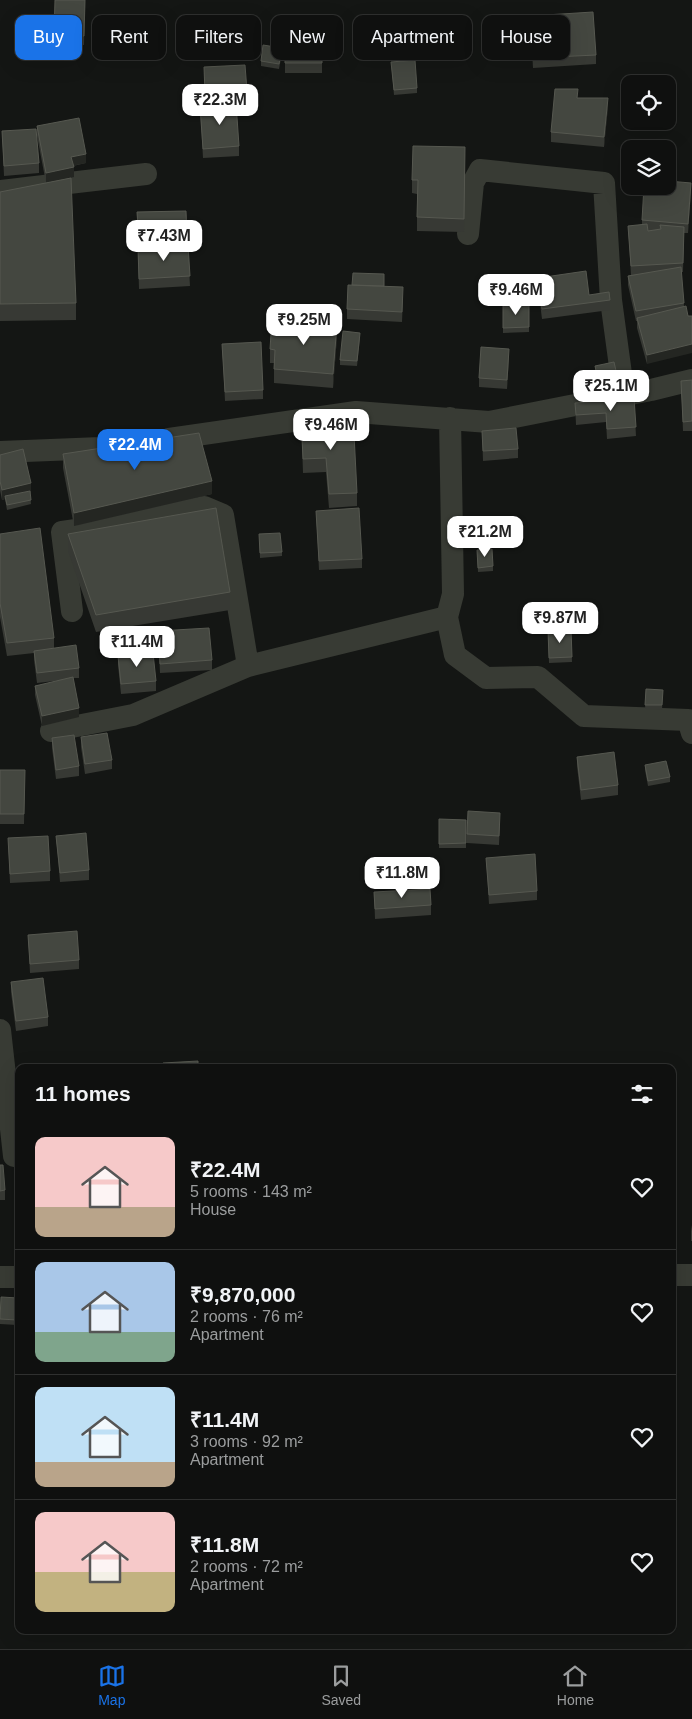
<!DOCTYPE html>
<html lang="en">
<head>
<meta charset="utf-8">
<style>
  body { margin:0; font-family:Helvetica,sans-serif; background:#181918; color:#f1f3f6; height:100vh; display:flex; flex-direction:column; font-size:19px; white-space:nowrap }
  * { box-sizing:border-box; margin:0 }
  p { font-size:16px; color:#9b9d9e }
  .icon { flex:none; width:28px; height:28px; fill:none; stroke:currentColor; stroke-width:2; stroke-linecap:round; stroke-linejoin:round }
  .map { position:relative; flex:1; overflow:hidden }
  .drawer { position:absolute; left:15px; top:1064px; width:661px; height:570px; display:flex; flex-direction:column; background:#0f100f; border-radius:10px; box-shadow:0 5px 20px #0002,0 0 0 1px #2f302f }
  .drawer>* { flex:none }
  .banner { position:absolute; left:15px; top:15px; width:662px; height:45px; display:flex; gap:10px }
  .buttons { position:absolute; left:621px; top:75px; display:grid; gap:10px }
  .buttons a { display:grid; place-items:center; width:55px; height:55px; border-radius:10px; background:#0f100f; box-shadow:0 5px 20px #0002,0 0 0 1px #2f302f; font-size:25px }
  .price { position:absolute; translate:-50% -42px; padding:0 11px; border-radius:10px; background:#fff; color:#222; font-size:16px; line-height:32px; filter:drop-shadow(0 1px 2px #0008) }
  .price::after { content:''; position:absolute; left:50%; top:30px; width:15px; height:11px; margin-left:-8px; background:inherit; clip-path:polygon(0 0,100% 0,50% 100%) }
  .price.on { background:#1a73e8; color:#fff }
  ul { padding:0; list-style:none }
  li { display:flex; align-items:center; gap:15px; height:125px; padding:0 20px }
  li+li { border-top:1px solid #2f302f }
  li span { display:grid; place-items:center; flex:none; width:140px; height:100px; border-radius:10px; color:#555 }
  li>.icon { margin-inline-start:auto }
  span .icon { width:60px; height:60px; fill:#fffc; stroke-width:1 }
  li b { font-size:21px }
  h2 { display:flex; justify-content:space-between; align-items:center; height:60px; padding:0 20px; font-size:21px }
  .chip { padding:0 18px; border-radius:10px; background:#0f100f; box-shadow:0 5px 20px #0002,0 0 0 1px #2f302f; font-size:18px; line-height:45px }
  .chip.on { background:#1a73e8; color:#fff }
  .tab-bar { display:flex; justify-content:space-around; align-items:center; height:70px; border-top:1px solid #2f302f; background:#0f100f; font-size:14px; color:#9b9d9e }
  .tab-bar a { display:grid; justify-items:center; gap:2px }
  .tab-bar .on { color:#1a73e8 }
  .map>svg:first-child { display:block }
</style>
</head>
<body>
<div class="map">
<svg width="692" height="1649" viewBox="0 0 692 1649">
  <rect width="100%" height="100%" fill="#141614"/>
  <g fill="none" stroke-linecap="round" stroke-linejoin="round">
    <path stroke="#383b34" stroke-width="22" d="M0,191L146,174
      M468,234L473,183L480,170L604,183L611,300L624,396
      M450,418L453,594L447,617L455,655L486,678L538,677L584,716L688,720L692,733
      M169,439L356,412L489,422L651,390L692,380
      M0,452L101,448L130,444
      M72,611L62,532L125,523L204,507L223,515L248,666
      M51,731L133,715L248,666L447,617
      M0,1030L14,1156
      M672,1275H692
      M0,1277H19"/>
  </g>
  <path fill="#373934" d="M85,0L84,45L54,44V34Z
    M530,16L596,55V64L533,68Z
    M285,33H322V73H285Z
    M282,53L279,69L261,66V61Z
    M391,62L417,88V93L394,95Z
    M204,67L247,91V100L205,103Z
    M200,106L239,146V156L203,158Z
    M608,107L604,147L551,142V132Z
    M37,126L86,163L73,166L74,177L46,183L37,136Z
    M2,131L39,163V173L4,176Z
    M465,147L464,232L417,231V194L412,193V180Z
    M0,192L76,303V320L0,321Z
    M691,192L688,233H684L683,272H681L684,306L647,364L637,328V321H636L628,285V276L631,275L628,226L642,225V220Z
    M186,211L190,286L139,289L138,257V248H139L137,212Z
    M538,278L589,295L610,300V310L542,319L538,287Z
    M384,286L403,297L402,322L347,319V309Z
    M529,304V332L503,333V305Z
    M337,337L333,388L274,383V363H270V349Z
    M360,338L357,366L340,365V360Z
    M222,344L263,390V399L225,401Z
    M509,358L507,389L479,387V378Z
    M595,366L619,389L600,393L595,371Z
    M692,380V431H683L681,381Z
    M634,398L636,436L607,439L606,422L576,425L575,403Z
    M301,416L340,435L357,493V506L329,508L326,472L303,473Z
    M482,431L518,449V458L483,461Z
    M63,454L212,494L74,526L63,468Z
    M0,455L31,492L30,493L31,504L7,510L5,499L2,500L0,490Z
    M316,511L362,559V568L319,570Z
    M0,534L54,638V648L79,668V678H73L79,717L42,726L35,695V686L63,680L37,683L34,660V653L7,656L0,617Z
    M68,534L230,592V610L96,632L68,551Z
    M259,534L282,552V556L260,558Z
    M477,550L493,566V571L478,572Z
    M571,629L572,662L549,663L548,630Z
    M158,631L212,660V670L160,673Z
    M118,656L156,681V691L121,694L118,665Z
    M646,689L663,690L662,710L645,709Z
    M81,737L112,760V769L85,774L81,747Z
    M52,738L79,766V776L56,779L52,748Z
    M577,757L618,785V795L581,800L577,766Z
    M645,765L670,777V782L648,786L645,770Z
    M0,770H25L24,824H0Z
    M439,819L466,820V848H439Z
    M500,822L499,845L467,843V834Z
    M56,836L89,870V880L60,882Z
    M8,838L50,871V881L10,883Z
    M486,858L537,891V900L489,904Z
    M374,892L431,905V915L375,919Z
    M28,935L79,960V969L30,973Z
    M11,982L48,1017V1026L16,1031L11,992Z
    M0,1165L5,1190V1200H0Z
    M692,1225V1241H691V1231Z
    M18,1303L17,1325L0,1324V1319Z"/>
  <path fill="#242622" d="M608,98V107L604,147V137Z
    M86,154V163L71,166V157Z
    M74,167V177L46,183V173Z
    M691,183V192L688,233V224Z
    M337,324V337L333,388V374Z
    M692,344V353L647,364V355Z
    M509,349V358L507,389V380Z
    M619,384V389L600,393V388Z
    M212,481V494L74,526V513Z
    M31,483V492L6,499L5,496V499L2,500V490Z
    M79,708V717L42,726V716Z"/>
  <path fill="#444740" stroke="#565850" d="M55,0H85L84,36L54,34Z
    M593,12L596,55L533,58L530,16Z
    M285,33H322V63H285Z
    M263,45L282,48L279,64L261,61Z
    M415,60L417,88L394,90L391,62Z
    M245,65L247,91L205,93L204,67Z
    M555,89H578L577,98H608L604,137L551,132Z
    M236,103L239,146L203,149L200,106Z
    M79,118L86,154L71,157L74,167L46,173L37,126Z
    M36,129L39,163L4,166L2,131Z
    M413,146L465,147L464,219L417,217L418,180H412Z
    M71,178L76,303L0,304V192Z
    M668,181L691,183L688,224L642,220L644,186H668Z
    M186,211L187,239L139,241L137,212Z
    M647,224L648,231L661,229L660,225L684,227L683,263L631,266L628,226Z
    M188,245L190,276L139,279L138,248Z
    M681,267L684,303L636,311L628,276Z
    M586,271L589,295L609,292L610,300L542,309L538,278Z
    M353,273L384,274V286L352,285Z
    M348,285L403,287L402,312L347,309Z
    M529,304V327L503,328V305Z
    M686,306L688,316H692V344L647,355L637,318Z
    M272,319L337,324L333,374L274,369L275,350L270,349Z
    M343,331L360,333L357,361L340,360Z
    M261,342L263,390L225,392L222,344Z
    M481,347L509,349L507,380L479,378Z
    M614,362L619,384L600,388L595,366Z
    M692,380V421L683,422L681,381Z
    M634,398L636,427L607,429L606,413L576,415L575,403Z
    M339,413L340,435L354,434L357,493L329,494L326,458L303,459L301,416Z
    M516,428L518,449L483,451L482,431Z
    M199,433L212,481L74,513L63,454Z
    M23,449L31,483L2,490L0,481V455Z
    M30,491L31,500L7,505L5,496Z
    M216,508L230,592L96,615L68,534Z
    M359,508L362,559L319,561L316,511Z
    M40,528L54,638L7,643L0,603V534Z
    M280,533L282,552L260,553L259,534Z
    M492,549L493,566L478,568L477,550Z
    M209,628L212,660L160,664L158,631Z
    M571,629L572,657L549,658L548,630Z
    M76,645L79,668L37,673L34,651Z
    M153,653L156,681L121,684L118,656Z
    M73,677L79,708L42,716L35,686Z
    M646,689L663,690L662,705H645Z
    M107,733L112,760L85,764L81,737Z
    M74,735L79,766L56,770L52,738Z
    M614,752L618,785L581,790L577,757Z
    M666,761L670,777L648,781L645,765Z
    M0,770H25L24,814H0Z
    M468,811L500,813L499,836L467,834Z
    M439,819L466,820V843L439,844Z
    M86,833L89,870L60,873L56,836Z
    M48,836L50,871L10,874L8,838Z
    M535,854L537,891L489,895L486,858Z
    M430,889L431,905L375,909L374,892Z
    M77,931L79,960L30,964L28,935Z
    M43,978L48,1017L16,1021L11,982Z
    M198,1061V1068H163V1063Z
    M0,1165H3L5,1190L0,1191Z
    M1,1297L18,1298L17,1320L0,1319Z"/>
</svg>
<div class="buttons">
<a><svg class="icon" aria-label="locate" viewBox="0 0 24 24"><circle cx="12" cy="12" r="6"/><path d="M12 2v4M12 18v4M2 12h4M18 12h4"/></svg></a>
<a><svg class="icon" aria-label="layers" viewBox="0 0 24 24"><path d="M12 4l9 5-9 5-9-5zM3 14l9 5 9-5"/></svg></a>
</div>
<b class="price" style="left:220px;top:126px">₹22.3M</b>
<b class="price" style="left:164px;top:262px">₹7.43M</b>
<b class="price" style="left:516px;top:316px">₹9.46M</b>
<b class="price" style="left:304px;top:346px">₹9.25M</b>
<b class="price" style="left:611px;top:412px">₹25.1M</b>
<b class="price" style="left:331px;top:451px">₹9.46M</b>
<b class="price on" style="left:135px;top:471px">₹22.4M</b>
<b class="price" style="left:485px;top:558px">₹21.2M</b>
<b class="price" style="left:560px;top:644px">₹9.87M</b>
<b class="price" style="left:137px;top:668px">₹11.4M</b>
<b class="price" style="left:402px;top:899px">₹11.8M</b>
<div class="banner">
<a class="chip on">Buy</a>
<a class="chip">Rent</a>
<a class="chip">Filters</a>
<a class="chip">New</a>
<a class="chip">Apartment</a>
<a class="chip">House</a>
</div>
<section class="drawer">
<h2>11 homes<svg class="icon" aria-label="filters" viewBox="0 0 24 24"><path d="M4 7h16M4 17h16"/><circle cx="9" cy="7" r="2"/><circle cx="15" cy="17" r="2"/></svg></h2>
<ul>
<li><span style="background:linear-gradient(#f6c9c9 70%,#b9a48a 0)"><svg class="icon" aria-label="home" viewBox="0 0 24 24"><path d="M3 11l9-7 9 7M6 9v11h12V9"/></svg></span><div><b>₹22.4M</b><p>5 rooms · 143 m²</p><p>House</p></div><svg class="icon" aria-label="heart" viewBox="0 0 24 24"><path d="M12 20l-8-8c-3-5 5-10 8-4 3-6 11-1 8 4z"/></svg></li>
<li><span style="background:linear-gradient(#a9c7e8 70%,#7fa58c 0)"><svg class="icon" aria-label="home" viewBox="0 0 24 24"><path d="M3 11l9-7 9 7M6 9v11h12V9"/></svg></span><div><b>₹9,870,000</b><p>2 rooms · 76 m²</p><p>Apartment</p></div><svg class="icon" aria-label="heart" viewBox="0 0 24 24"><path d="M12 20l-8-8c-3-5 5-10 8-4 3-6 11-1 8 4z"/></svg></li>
<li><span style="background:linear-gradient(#bfe0f5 75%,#b9a48a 0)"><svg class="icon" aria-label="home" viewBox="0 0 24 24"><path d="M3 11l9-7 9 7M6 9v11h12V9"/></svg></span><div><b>₹11.4M</b><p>3 rooms · 92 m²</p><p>Apartment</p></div><svg class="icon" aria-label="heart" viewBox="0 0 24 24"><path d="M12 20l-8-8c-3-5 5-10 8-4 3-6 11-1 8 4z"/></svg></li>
<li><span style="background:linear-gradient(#f6c9c9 60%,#c2b280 0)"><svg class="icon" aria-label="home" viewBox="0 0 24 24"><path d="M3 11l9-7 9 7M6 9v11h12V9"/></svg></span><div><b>₹11.8M</b><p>2 rooms · 72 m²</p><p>Apartment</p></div><svg class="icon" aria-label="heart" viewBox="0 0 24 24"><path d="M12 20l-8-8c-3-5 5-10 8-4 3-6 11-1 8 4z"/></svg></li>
</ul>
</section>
</div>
<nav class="tab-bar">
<a class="on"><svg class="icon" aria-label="map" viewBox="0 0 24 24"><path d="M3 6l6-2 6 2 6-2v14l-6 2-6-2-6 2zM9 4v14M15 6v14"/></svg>Map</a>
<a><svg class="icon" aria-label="saved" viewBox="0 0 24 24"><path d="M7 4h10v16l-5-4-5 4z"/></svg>Saved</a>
<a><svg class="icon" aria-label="home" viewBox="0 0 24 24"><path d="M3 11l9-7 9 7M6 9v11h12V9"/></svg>Home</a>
</nav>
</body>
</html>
